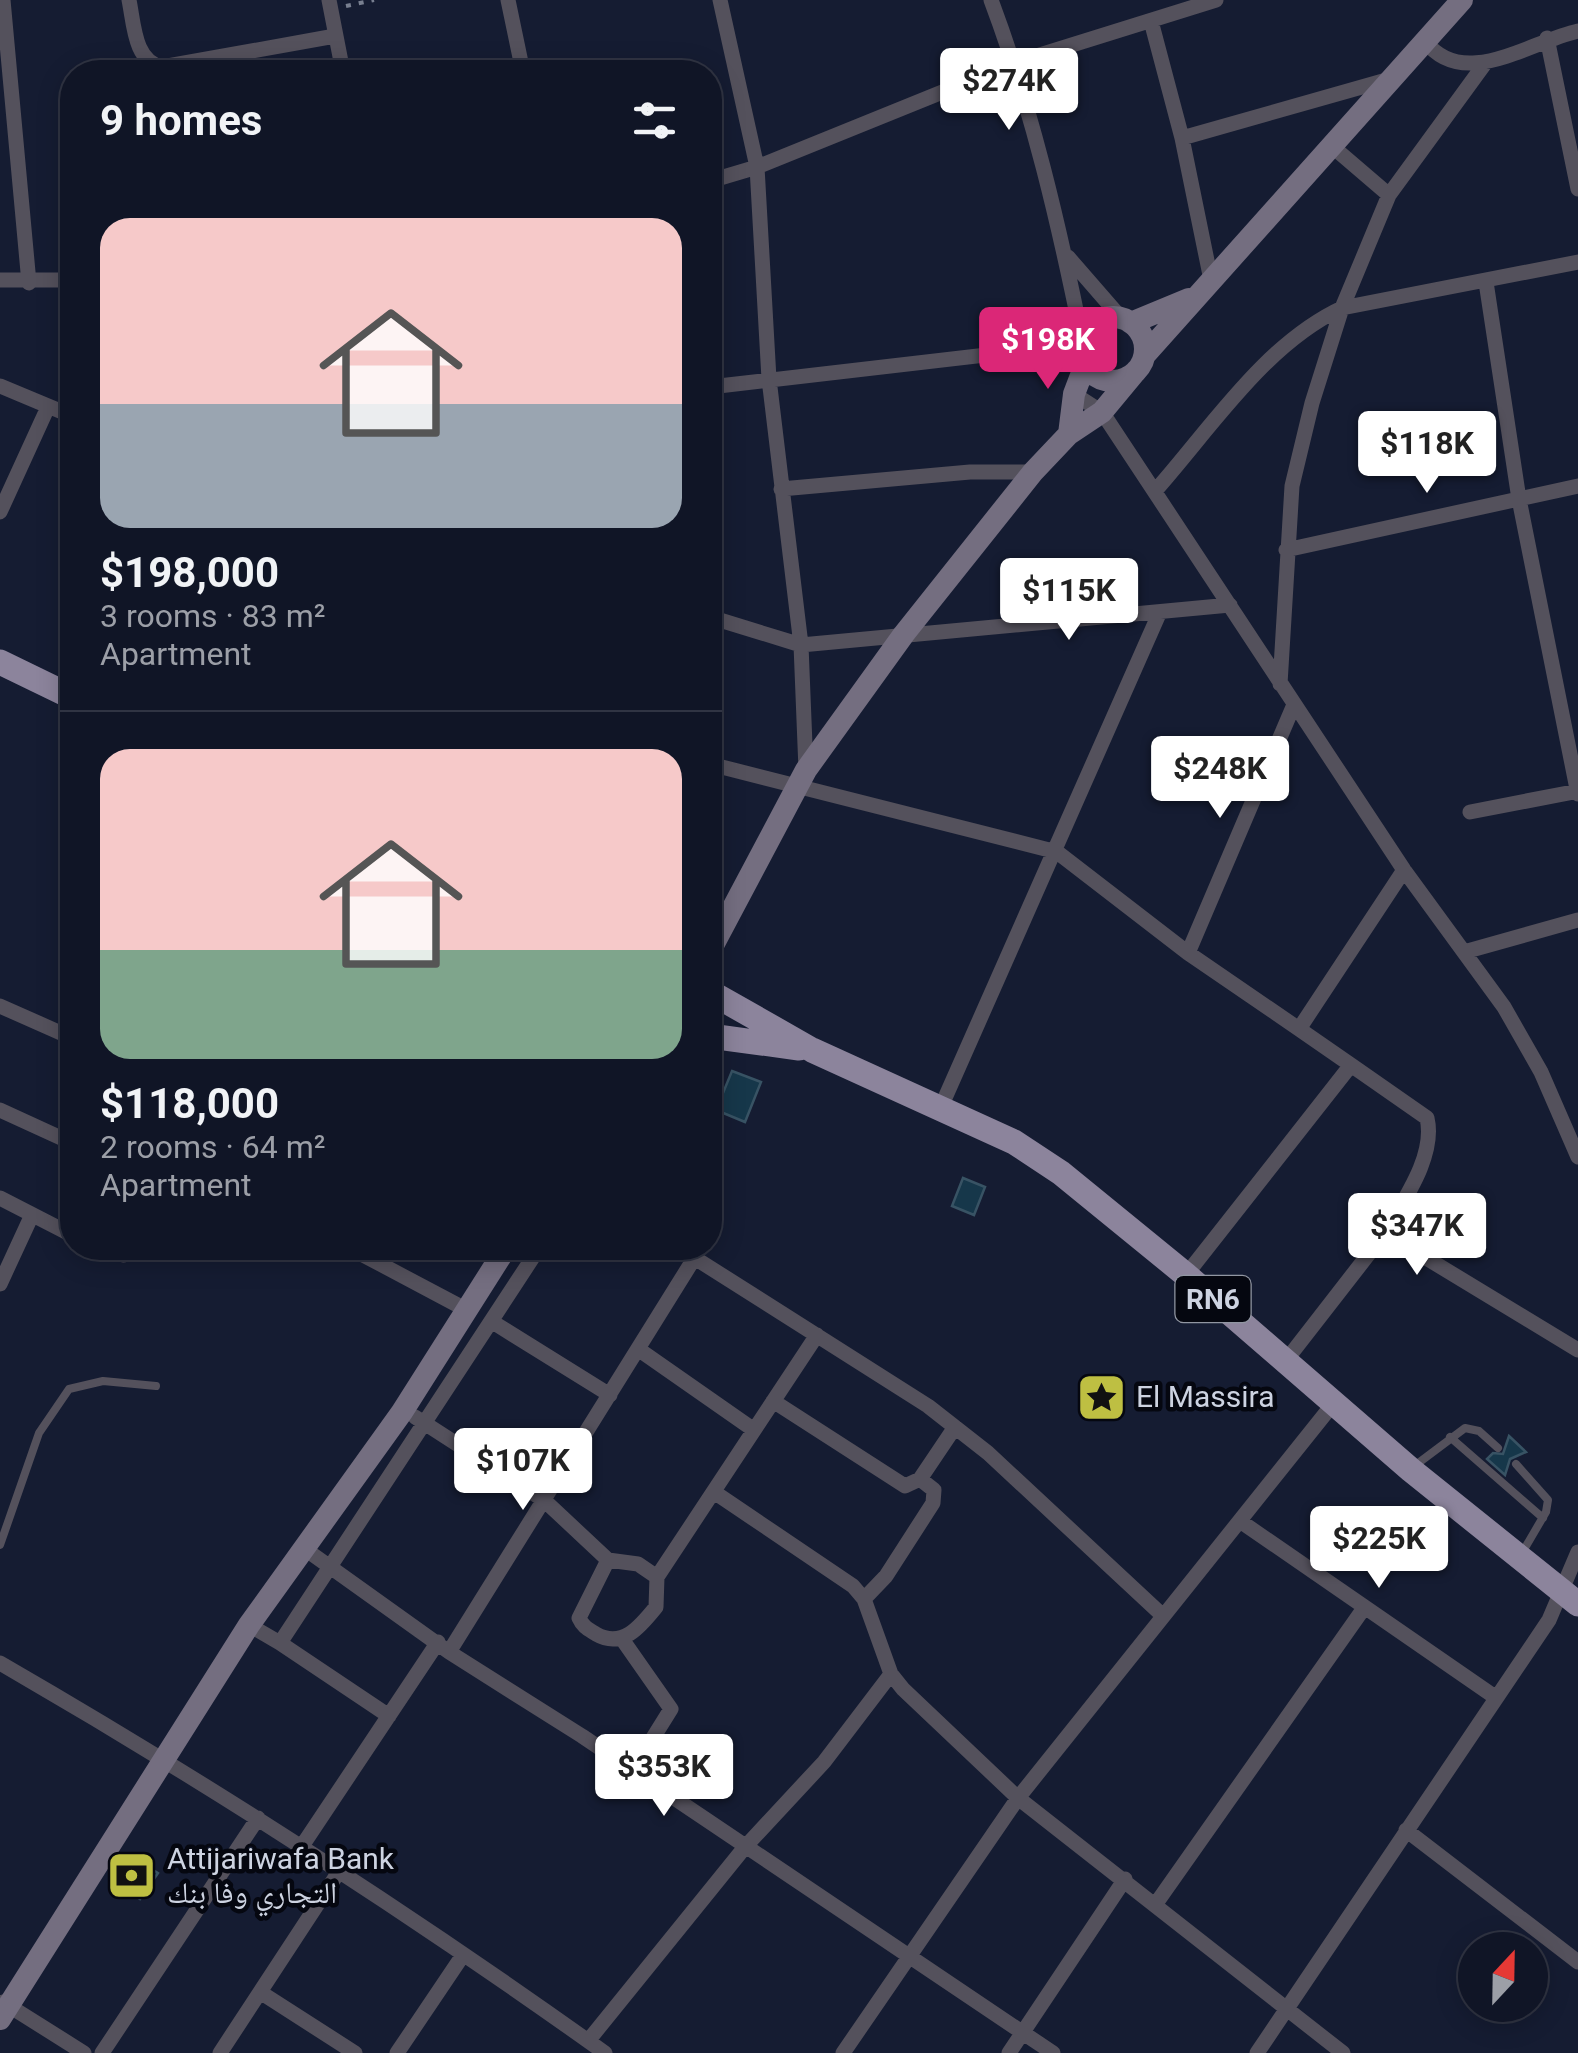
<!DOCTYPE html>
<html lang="en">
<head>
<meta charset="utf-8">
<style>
  body { margin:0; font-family:Roboto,"Noto Naskh Arabic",sans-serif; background:#191e2e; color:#f1f3f6; height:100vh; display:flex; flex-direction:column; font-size:38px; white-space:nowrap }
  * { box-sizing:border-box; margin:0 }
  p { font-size:32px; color:#9c9fa7 }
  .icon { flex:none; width:55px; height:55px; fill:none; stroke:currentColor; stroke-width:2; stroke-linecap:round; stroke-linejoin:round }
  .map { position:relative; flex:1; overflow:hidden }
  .details { position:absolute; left:60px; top:60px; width:662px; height:1200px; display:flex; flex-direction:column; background:#101526; border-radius:40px; box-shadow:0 5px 25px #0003,0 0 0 2px #303443 }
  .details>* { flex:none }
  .needle { width:65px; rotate:22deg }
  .tools { position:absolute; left:1458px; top:1932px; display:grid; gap:20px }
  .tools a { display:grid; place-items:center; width:90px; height:90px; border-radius:50%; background:#101526; box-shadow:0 5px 25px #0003,0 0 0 2px #303443; font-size:50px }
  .price { position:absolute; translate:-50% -85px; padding:0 22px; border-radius:10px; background:#fff; color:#222; font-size:32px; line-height:65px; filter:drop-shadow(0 2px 5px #0008) }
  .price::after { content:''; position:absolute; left:50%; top:60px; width:30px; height:22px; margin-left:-15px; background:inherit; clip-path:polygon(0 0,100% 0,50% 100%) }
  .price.active { background:#db2777; color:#fff }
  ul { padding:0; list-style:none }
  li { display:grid; align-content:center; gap:20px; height:530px; padding:0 40px }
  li+li { border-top:2px solid #303443 }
  li span { display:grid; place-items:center; height:310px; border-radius:30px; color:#555 }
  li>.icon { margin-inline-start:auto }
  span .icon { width:180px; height:180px; fill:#fffc; stroke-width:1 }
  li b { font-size:42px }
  h2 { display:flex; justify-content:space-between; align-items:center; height:120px; padding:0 40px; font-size:42px }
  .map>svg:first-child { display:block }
</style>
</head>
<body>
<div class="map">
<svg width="1578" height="2053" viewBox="0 0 1578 2053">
  <rect width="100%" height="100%" fill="#151c32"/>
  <path fill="#16374a" stroke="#385364" stroke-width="2.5" d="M732,1071L761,1082L745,1122L716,1110Z
    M963,1178L985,1187L974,1215L952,1206Z
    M1509,1436L1526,1452L1510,1459L1505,1475L1487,1459L1493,1453L1503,1454Z
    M128,1854L158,1873L140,1899L111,1880Z"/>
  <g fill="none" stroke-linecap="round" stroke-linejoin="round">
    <path stroke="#787f90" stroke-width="4" stroke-dasharray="5 8" stroke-linecap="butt" d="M346,6L374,0"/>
    <path stroke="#54515c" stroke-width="8" d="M710,1057L723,1042
      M1450,1437L1543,1518
      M1516,1464L1548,1500L1546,1512L1522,1553
      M1413,1467L1465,1428L1479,1431L1498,1448
      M0,1545L39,1433L69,1389L103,1381L156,1386"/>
    <path stroke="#54515c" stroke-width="15" d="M3,0L29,283
      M129,0C134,24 134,61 162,67L335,36
      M329,0L343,72
      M508,0L523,72
      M720,0L757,167L769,379L801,645L806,770
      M991,0C1032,109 1059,225 1082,339
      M1151,21L1182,138L1211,280
      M1547,38L1578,189
      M1425,41C1463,91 1529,42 1578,31
      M1182,138L1390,79
      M1333,147L1389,195
      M710,181L757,167L1014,63L1216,0
      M1068,257L1121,318
      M0,280H72
      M1486,282L1519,499L1578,794
      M0,386L72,416
      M710,387L1081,344
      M1074,394L1102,412L1404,870L1504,1007L1541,1072L1578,1157
      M781,489L970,472H1033
      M1155,491C1211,428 1265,344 1342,308L1578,262
      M0,512L48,407
      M1286,550L1578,486
      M67,604L72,593
      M710,617L801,645L1230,605
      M1280,684L1292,486L1312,403L1342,308L1389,195L1486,62
      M710,764L1057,852L1188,953L1299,1029
      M1470,812L1578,791
      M1464,952L1578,920
      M1188,953L1293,707
      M0,1006L72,1038
      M1351,1065L1299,1029L1404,870
      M941,1107L1159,614
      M0,1110L72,1143
      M0,1198L72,1235
      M102,1248L123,1255L131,1248
      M350,1248L465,1309
      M679,1248L928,1406L988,1453L1161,1614
      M1186,1275L1351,1065L1427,1118C1436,1156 1403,1201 1385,1233
      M0,1284L31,1217
      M491,1321L610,1395
      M638,1349L754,1430
      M1284,1363L1385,1233L1578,1350
      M773,1401L905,1486L920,1479L955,1427
      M415,1417L545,1501L608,1560L638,1564L657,1577
      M714,1492L853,1586L864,1599L891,1674L903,1689L1018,1798L1343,2053
      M1240,1521L1495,1697
      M305,1549L449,1652L582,1736L1053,2053
      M608,1560L579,1618C583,1627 588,1629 596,1634C622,1649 640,1627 656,1607L657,1577L817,1335
      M864,1599L886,1576L933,1503L934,1490L920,1479
      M249,1625L280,1643L539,1248
      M622,1639L671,1709L633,1770
      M280,1643L389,1716
      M449,1652L695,1257
      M0,1663C208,1783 409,1913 605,2053
      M1406,1830L1578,1962
      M302,1846L438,1642
      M1155,1905L1364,1608
      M260,1992L355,2053
      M3,2002L84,2053
      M588,2041L745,1847L824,1762L891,1674
      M102,2053L258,1818
      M220,2053L340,1870
      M397,2053L463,1955
      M843,2053L1018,1798L1333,1404
      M1009,2053L1125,1879
      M1257,2053L1549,1620L1578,1552"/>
    <path stroke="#746e80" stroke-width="22" d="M1081 349a32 32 0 1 1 64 0a32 32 0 1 1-64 0Z
      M1131,323L1189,299
      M1144,356L1462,0
      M1069,434L1074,394L1085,365
      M710,951L806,770L904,634L1033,472L1069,434L1102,412L1136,371
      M0,2019L249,1625L402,1412L506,1248"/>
    <path stroke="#8c849c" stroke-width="25" d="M0,662L72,697
      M710,992L812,1050L1014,1142L1061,1173L1186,1275L1411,1470L1578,1604
      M710,1036L799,1048"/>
  </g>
  <defs>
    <symbol id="sight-square" viewBox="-11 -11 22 22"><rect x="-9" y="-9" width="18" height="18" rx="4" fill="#bebf42" stroke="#050710"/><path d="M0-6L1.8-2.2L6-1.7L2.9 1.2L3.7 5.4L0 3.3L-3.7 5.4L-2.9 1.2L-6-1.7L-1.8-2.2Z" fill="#111"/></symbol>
    <symbol id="bank-square" viewBox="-11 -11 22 22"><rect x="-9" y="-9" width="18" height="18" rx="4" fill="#bebf42" stroke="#050710"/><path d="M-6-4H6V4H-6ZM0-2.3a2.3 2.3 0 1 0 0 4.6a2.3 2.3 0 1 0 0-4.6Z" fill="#111"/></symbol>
  </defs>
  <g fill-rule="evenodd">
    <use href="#sight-square" x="1074" y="1370" width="55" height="55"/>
    <use href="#bank-square" x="104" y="1848" width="55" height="55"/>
  </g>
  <g text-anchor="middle" stroke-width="9" stroke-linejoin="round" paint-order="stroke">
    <rect fill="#050710" stroke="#9196a2" stroke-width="2.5" x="1175.5" y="1276" width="75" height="46" rx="8"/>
    <g font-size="28" font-weight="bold" fill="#cdd3e1">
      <text x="1213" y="1309">RN6</text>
    </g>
    <g font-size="30" fill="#cdd3e1" stroke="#050710" text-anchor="start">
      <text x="1136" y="1407">El Massira</text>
      <text x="167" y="1869">Attijariwafa Bank<tspan x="167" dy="34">التجاري وفا بنك</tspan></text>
    </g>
  </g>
</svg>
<div class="tools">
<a><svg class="needle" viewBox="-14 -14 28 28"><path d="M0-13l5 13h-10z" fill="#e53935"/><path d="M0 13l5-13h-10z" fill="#9c9fa7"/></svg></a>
</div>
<b class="price" style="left:1009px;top:133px">$274K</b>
<b class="price active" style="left:1048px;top:392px">$198K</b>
<b class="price" style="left:1427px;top:496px">$118K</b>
<b class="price" style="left:1069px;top:643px">$115K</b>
<b class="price" style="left:1220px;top:821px">$248K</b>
<b class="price" style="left:1417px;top:1278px">$347K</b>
<b class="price" style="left:523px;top:1513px">$107K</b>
<b class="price" style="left:1379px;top:1591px">$225K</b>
<b class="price" style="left:664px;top:1819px">$353K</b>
<section class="details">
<h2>9 homes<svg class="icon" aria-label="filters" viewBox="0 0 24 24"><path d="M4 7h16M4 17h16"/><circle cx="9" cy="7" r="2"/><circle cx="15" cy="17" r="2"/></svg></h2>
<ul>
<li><span style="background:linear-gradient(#f6c9c9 60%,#9aa5b1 0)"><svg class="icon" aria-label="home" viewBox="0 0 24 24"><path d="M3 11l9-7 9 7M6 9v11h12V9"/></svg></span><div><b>$198,000</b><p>3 rooms · 83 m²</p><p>Apartment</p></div></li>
<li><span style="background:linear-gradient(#f6c9c9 65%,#7fa58c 0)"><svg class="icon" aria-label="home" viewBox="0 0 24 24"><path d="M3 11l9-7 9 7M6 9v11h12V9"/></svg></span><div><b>$118,000</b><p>2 rooms · 64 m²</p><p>Apartment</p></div></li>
</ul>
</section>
</div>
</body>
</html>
